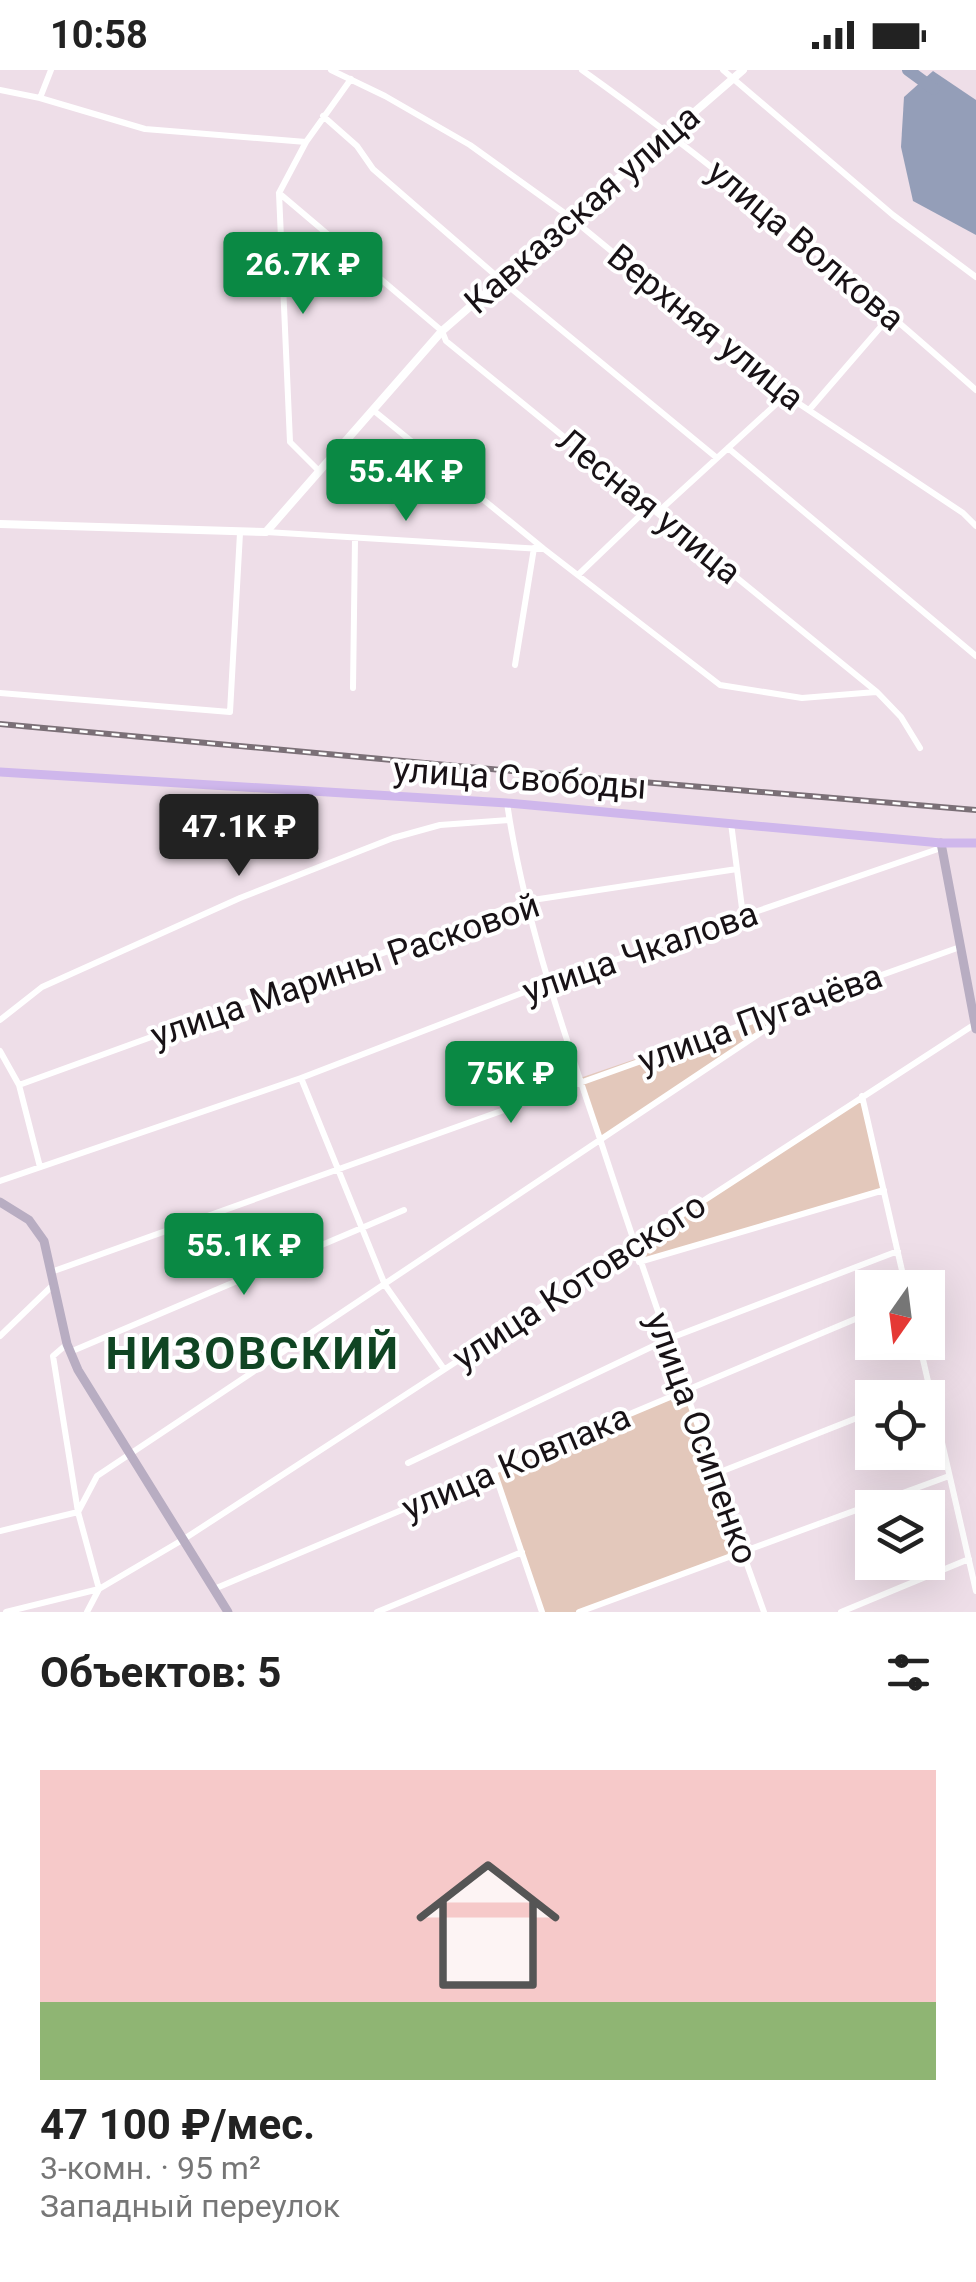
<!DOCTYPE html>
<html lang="ru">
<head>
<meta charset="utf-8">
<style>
  body { margin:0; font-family:Roboto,sans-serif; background:#f2f2f2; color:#222; height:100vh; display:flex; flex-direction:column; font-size:38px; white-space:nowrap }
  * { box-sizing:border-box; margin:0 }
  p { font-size:32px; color:#767676 }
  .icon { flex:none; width:55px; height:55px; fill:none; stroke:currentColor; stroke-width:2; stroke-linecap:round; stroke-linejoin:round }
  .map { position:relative; height:1542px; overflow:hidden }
  .panel { display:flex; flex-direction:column; background:#fff; flex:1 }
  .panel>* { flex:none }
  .needle { width:65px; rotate:194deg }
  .tools { position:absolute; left:855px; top:1200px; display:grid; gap:20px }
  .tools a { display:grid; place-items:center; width:90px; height:90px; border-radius:0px; background:#fff; box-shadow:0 10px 40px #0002; font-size:50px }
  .price { position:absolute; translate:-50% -85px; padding:0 22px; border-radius:10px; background:#0a8944; color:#fff; font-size:32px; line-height:65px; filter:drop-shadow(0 2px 5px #0008) }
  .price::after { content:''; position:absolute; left:50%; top:60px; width:30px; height:22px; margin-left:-15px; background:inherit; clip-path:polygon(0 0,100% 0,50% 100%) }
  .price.active { background:#222; color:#fff }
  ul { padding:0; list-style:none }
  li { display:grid; align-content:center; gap:20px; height:530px; padding:0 40px }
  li+li { border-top:2px solid #e0e0e0 }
  li span { display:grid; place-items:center; height:310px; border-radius:0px; color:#555 }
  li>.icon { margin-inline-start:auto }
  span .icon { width:180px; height:180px; fill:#fffc; stroke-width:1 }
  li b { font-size:42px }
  h2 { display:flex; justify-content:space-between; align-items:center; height:120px; padding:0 40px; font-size:42px }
  .status { display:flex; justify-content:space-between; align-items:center; height:70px; padding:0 50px; background:#fff; direction:ltr }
  .status svg { height:28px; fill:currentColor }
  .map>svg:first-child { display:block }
</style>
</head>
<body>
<div class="status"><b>10:58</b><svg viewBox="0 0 49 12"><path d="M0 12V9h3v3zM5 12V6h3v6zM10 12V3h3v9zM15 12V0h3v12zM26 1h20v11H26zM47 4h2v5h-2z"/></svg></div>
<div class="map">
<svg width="976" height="1542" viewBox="0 0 976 1542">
  <rect width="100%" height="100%" fill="#eedee8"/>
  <path fill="#e3c8bb" d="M811,929L601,1071L580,1008Z
    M862,1026L884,1120L639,1192L634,1175Z
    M686,1320L743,1482L579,1542H542L494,1401Z"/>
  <path fill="#949eb8" d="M933,1L976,30V165L913,131L901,77L904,27Z"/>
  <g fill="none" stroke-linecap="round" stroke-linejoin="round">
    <path stroke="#949eb8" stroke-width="12" d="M908,0L934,19"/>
    <path stroke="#fff" stroke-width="6" d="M331,0L385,26L470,75L570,147L786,325L963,443L976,456
      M582,0C720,98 849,208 976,320
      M723,0L893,145L976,207
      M0,20L40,28L145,59L306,72
      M40,28L51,0
      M323,46L357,76L373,99L501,210L717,388
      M279,123L442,261L446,271L877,622L901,647L920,678
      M373,340L544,479L720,615L802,628L876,622
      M809,340L891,245
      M728,378L976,586
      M319,401L290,372L279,123L306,72L351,9
      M657,443L786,325
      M266,462L542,479
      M578,505L649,437
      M515,595L534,478
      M353,618L355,469
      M0,623L230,642L240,463
      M507,733C524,849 563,959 600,1069C652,1228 708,1385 764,1542
      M731,753L743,846
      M0,950L42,917L240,828L393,768L440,755L509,750
      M0,981L19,1015L40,1097
      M301,1008L385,1215L444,1299
      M19,1015L526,831L737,799
      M862,1026L906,1218
      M0,1111L301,1008L548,913L941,778
      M639,1192L884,1120
      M51,1202L960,877
      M0,1266L53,1215
      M919,1272L976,1521
      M67,1274L53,1286L78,1442L99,1519L87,1542
      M70,1282L404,1140
      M909,1328L930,1319
      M408,1393L668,1269L898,1181
      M494,1401L542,1542
      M715,1404L872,1342
      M0,1461L78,1442L97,1406L811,929
      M214,1519L872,1242
      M6,1542L99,1519L184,1469L975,954
      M377,1542L522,1482
      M579,1542L949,1406
      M841,1542L969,1489"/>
    <path stroke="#fff" stroke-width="8" d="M0,454L266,462L442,261L743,0"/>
    <path stroke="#b8adc2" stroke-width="9" d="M941,773L976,959
      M0,1132L29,1150L44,1171L67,1274L78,1300L228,1542"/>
    <path stroke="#cfb7ec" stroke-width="9" d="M0,702L507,733L941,773H976"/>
    <defs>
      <path id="rail" d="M0,654L512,701L976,740"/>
    </defs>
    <use href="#rail" stroke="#7b7077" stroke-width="6"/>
    <use href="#rail" stroke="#fff" stroke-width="2.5" stroke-dasharray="8" stroke-linecap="butt"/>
  </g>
  <g text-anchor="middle" stroke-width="8" stroke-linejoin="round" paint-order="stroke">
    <g font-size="35" fill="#181216" stroke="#fff">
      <text transform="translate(582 139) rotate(-41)" y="12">Кавказская улица</text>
      <text transform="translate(806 175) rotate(40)" y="12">улица Волкова</text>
      <text transform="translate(706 257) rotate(39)" y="12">Верхняя улица</text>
      <text transform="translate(649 436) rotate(39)" y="12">Лесная улица</text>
      <text transform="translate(520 708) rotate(4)" y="12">улица Свободы</text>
      <text transform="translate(640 882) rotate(-19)" y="12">улица Чкалова</text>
      <text transform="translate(345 900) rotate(-19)" y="12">улица Марины Расковой</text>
      <text transform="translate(760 948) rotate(-20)" y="12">улица Пугачёва</text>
      <text transform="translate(579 1211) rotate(-33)" y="12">улица Котовского</text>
      <text transform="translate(702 1368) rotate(70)" y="12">улица Осипенко</text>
      <text transform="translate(516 1392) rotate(-23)" y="12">улица Ковпака</text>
    </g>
    <g font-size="45" font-weight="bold" letter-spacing="2.5" fill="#104523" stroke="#fff">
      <text x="253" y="1299">НИЗОВСКИЙ</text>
    </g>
  </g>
</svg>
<div class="tools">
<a><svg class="needle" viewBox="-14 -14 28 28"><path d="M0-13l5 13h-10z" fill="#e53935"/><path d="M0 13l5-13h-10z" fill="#767676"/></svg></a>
<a><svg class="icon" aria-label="locate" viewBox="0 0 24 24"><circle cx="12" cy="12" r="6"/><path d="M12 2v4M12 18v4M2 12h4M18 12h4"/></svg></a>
<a><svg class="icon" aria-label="layers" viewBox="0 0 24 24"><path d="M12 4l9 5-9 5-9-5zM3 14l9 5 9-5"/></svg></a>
</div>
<b class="price" style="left:303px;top:247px">26.7K ₽</b>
<b class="price" style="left:406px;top:454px">55.4K ₽</b>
<b class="price active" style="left:239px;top:809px">47.1K ₽</b>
<b class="price" style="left:511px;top:1056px">75K ₽</b>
<b class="price" style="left:244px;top:1228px">55.1K ₽</b>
</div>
<section class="panel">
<h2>Объектов: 5<svg class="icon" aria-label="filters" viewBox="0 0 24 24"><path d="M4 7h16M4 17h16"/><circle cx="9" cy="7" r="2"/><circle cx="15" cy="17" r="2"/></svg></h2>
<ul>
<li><span style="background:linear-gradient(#f6c9c9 75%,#8fb573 0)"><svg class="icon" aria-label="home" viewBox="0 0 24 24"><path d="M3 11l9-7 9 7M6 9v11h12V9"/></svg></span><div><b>47 100 ₽/мес.</b><p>3-комн. · 95 m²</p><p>Западный переулок</p></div></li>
</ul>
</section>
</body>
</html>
